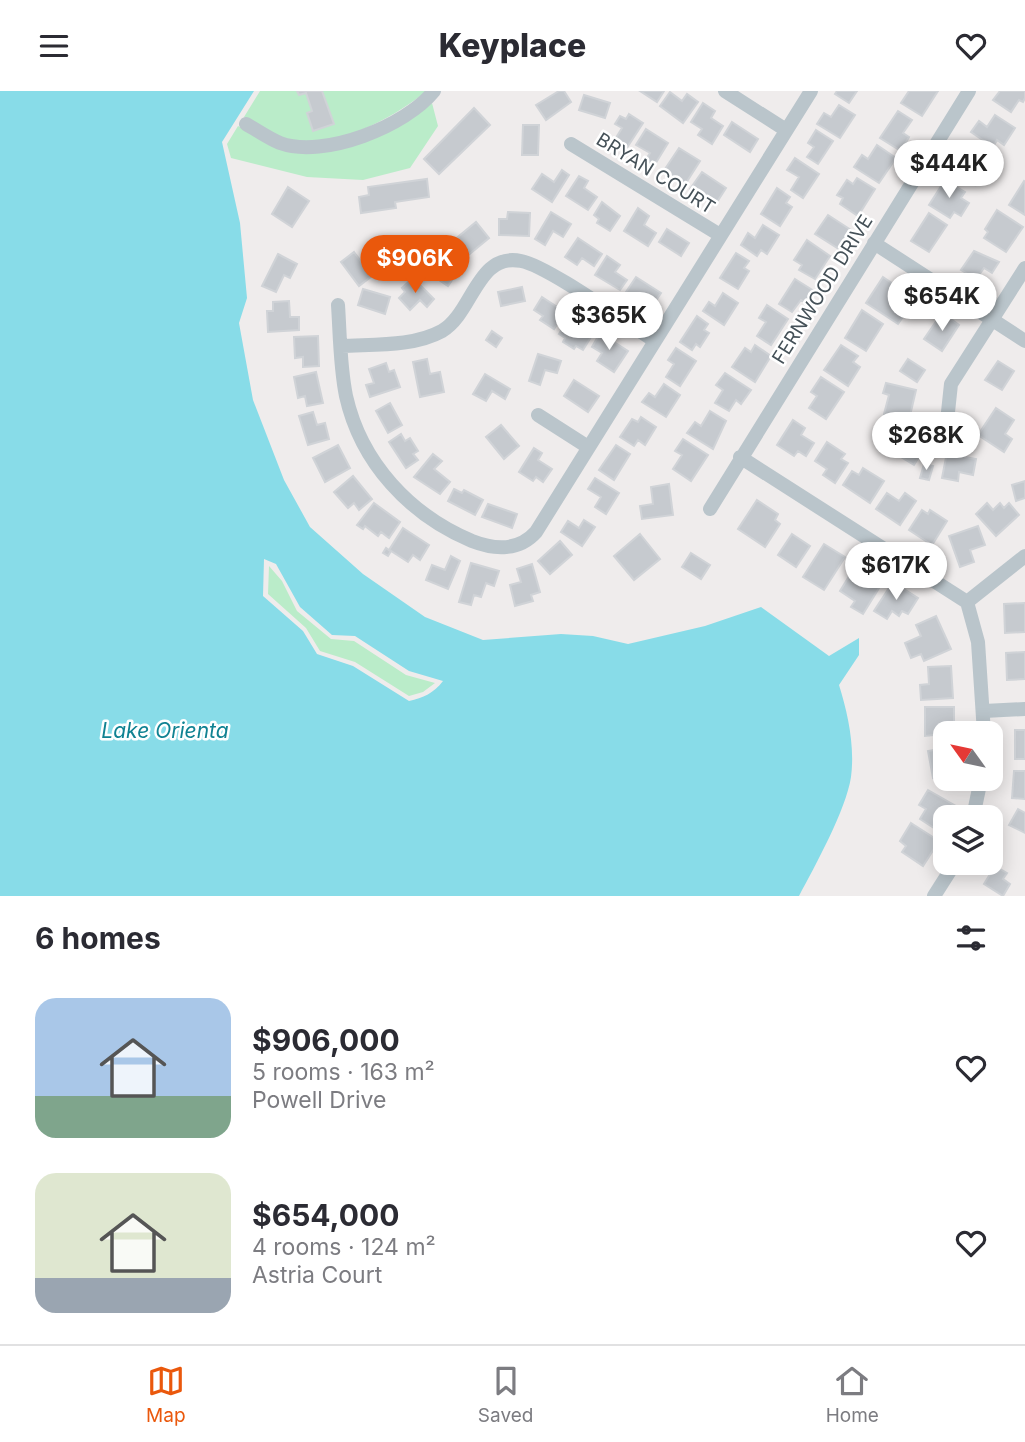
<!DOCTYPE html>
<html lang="en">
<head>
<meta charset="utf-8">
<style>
  body { margin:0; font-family:Inter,sans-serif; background:#f7f7f7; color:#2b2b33; height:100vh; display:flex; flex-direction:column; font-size:26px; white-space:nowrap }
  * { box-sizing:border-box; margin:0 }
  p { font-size:23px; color:#7c7c81 }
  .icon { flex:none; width:38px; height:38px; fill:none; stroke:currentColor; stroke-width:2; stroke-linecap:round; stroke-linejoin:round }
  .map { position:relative; height:805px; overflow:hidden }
  .drawer { display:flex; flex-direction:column; background:#fff; flex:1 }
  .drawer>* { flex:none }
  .needle { width:46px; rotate:303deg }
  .buttons { position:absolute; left:933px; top:630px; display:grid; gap:14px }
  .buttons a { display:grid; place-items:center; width:70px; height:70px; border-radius:14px; background:#fff; box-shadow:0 4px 18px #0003; font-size:35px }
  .price { position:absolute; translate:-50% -60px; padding:0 16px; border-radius:24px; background:#fff; color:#222; font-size:23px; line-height:46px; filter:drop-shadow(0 2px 4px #0008) }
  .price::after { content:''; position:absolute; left:50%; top:42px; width:21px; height:16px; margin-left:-10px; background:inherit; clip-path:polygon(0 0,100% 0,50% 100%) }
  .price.current { background:#ea580c; color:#fff }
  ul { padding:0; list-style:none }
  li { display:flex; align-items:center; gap:21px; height:175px; padding:0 35px }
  li span { display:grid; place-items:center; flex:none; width:196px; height:140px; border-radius:21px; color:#555 }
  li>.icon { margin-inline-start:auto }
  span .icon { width:84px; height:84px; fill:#fffc; stroke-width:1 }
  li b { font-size:30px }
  h2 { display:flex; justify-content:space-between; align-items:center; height:84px; padding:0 35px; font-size:30px }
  header { display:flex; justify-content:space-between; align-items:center; height:91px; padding:0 35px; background:#fff; font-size:32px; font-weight:800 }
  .tabs { display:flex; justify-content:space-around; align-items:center; height:98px; border-top:2px solid #e1e1e2; background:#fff; font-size:19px; color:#7c7c81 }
  .tabs a { display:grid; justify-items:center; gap:4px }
  .tabs .current { color:#ea580c }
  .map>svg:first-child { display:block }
</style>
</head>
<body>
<header><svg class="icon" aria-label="menu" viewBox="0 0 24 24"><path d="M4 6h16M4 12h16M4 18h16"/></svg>Keyplace<svg class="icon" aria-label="heart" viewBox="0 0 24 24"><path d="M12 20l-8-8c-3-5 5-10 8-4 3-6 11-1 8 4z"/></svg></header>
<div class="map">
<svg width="1025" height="805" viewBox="0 0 1025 805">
  <rect width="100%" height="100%" fill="#efecec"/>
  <path fill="#baecc9" d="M260,0H427C390,29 331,62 282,47C269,43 256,33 244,26Z
    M432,12L438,35L410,77L363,89L307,86L231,67L227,53L238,35L278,57L403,33Z
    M269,475L282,490L297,520L331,548L354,550L406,584L435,592L423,601L409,605L355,571L320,560L306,537L268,503Z"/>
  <path fill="#88dce8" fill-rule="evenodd" d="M0,0H254L222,51L240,132L247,207L239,232L253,309L284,389L310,436L363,483L425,526L483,549L561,543L593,545L628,553L705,535L761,516L829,565L859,547V564L839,594C848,623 855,655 851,686C846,719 815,775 799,805H0ZM264,468L276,473L300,516L332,544L355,545L409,580L443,590C434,602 423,607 409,610L353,575L317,563L303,540L263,505Z"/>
  <path fill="#c6cacf" stroke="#d0d3d7" stroke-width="2" d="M297,0H322L334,33L313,40L307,22L312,20L306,2L299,4Z
    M559,0H564L571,11L546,29L536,14Z
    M640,0H664L657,11Z
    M837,0H857L849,12L835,3Z
    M909,0H938L922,25L901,12Z
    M1000,0H1025V7L1023,11L1019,9L1011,21L993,9Z
    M670,1L682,10L687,3L698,11L683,32L660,15Z
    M584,4L610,12L605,27L579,19Z
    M703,12L715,20L711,27L723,35L712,53L698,44L702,38L691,31Z
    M839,14L855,24L840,47L817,33L824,22L831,26Z
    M474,17L490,34L439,83L424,68Z
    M898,20L912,29L903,42L909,46L901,60L880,47Z
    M629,23L643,32L626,58L614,50L622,37L615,33L620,25L626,28Z
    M995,24L1015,37L1004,54L997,49L993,56L971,41L979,30L987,36Z
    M732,31L758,48L750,61L724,44Z
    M523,34H539L538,64H522Z
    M646,38L668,52L654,75L645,70L650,62L636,54Z
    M816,39L833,50L818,73L807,66L814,56L808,52Z
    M877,54L896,67L879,92L854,76L862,64L868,68Z
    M679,57L700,70L684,95L663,81Z
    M966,58L989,73L975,94L952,79Z
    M795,67L819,83L803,107L791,99L799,86L787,79Z
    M562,79L569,84L552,111L532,98L542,83L554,91Z
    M702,81L726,97L715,114L690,98Z
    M579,85L588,90L584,97L597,106L588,119L566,105Z
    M857,87L875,98L858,125L840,113L843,107L837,104L847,89L853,93Z
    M427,88L429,106L395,111L396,117L361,122L359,106L369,104L368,96Z
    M945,89L965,101L961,107L969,112L961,125L954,121L950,127L929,114Z
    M1024,90L1025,91V124L1009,114Z
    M288,96L309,110L292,136L272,123Z
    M777,97L790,106L786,112L792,116L780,135L761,123Z
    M602,111L620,125L610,140L597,132L599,128L594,124Z
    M638,117L649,125L644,134L656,142L648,155L624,140Z
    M997,119L1023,136L1006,161L984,147L988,141L985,138Z
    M508,121L530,122L529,145L499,144V128H507Z
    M551,121L571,133L563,146L553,140L545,154L535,148Z
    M929,122L947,134L929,161L911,150Z
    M828,124L851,139L839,158L815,143Z
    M476,131L489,147L466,166L453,150Z
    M763,134L779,144L767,163L761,159L757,165L741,154L748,142L755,147Z
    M667,138L689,152L681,165L659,151Z
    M578,147L602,163L594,175L582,167L577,174L565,166Z
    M807,149L830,165L815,188L799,179L802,174L794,169Z
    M974,160L999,171L992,182L984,177L976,188L961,179Z
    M354,161L372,185L359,195L341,171Z
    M736,162L749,170L744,177L749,180L738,198L720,187Z
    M278,163L297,173L290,187L284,184L276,201L262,195Z
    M451,165L463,173L448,195L436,187Z
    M607,165L620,174L615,181L627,189L620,199L595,184Z
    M636,186L661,202L649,220L624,204Z
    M883,186L908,203L898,218L905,223L898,233L866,212Z
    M413,187L434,208L427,216L420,209L410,219L399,207L405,201L402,197Z
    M795,188L814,200L806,212L801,209L792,221L779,213Z
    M522,196L525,210L501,215L498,201Z
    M363,198L390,206L385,223L358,214Z
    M723,202L738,212L724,234L703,220L709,211L715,215Z
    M542,206L565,221L554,238L540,229L543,225L534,219Z
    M289,210L290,226H299V239L268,241L267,220H273V211Z
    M767,214L788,228L771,254L757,245L766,231L759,227Z
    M862,219L883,233L866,260L845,247Z
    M571,224L583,231L579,238L591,246L583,259L576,255L574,258L563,251L565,247L559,243Z
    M697,225L708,233L704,239L709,242L700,256L696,253L692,259L680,251Z
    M947,225L959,234L942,260L924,248L937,229L942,232Z
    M492,240L502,247L496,256L486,249Z
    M600,242L628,260L614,281L597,270L602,262L592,256Z
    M318,245L319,275L303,276V266L295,267L294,246Z
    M755,254L771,265L755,291L732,276L745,257L751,261Z
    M841,254L858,265L853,271L860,276L848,295L824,279Z
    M676,257L696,270L680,295L666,286L674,273L668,269Z
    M538,263L561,270L557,282L545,279L540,294L529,290Z
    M427,268L430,283L440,281L444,301L420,306L413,271Z
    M908,268L925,279L917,291L900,280Z
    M998,270L1014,280L1002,299L985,289Z
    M386,272L389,281L394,279L400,296L370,306L366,294L374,292L369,278Z
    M316,281L323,312L307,315L305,305L298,307L294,286Z
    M725,282L751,299L741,313L736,309L729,320L715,312L723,299L716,294Z
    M485,283L510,298L505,308L492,300L486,310L473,303Z
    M821,286L844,301L826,328L809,317L817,305L811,301Z
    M574,289L599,305L588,321L564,305Z
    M886,292L916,299L909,329L884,323L889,304L883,302Z
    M664,293L680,304L666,326L642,311L649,302L655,306Z
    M390,312L402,334L388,342L376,320Z
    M996,317L1014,329L1005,343L1012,348L1004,361L978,344Z
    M710,320L726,330L713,358L687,342L695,331L701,335Z
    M313,321L317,334L325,332L329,348L308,354L299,325Z
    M641,326L656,336L645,354L638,349L634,355L620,346L632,328L638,331Z
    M793,329L805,337L801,344L814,352L806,365L798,360L794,365L777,354Z
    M906,333L930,348L914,374L896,363L900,358L893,354Z
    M501,334L519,355L504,368L486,346Z
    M401,343L405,350L410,347L418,360L413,363L418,369L406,377L389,351Z
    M683,348L708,364L691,390L673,378L682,364L675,360Z
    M827,351L845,363L841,368L848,372L835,392L823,384L827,378L815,370Z
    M338,354L350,377L325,391L313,367Z
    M616,354L630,363L614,389L599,379Z
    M948,356L961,359L960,365L976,368L973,384L959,381L958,390L942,387Z
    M534,357L542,362L538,369L552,378L543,391L536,386L533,390L519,381Z
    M433,363L442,370L434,378L450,391L440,403L414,386Z
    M924,373L933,375L929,389L920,387Z
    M863,377L884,390L870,412L843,394L852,380L859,384Z
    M353,385L372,408L359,419L354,412L348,417L334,401Z
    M595,387L619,402L606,423L595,416L601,406L588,398Z
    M1025,390V407L1016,410L1012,394Z
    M669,393L673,424L642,428L640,415L653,413L651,396Z
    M454,398L462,402L464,399L483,409L475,424L448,410Z
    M887,402L899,410L905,402L916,410L900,434L876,418Z
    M757,409L778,423L775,429L780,433L765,456L738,438Z
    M374,412L400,431L389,447L381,441L378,445L365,435L363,438L357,434Z
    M987,412L993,419L1000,412L1004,417L1009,412L1019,424L996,445L976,423Z
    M488,413L517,423L512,437L482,426Z
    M922,419L928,423L930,419L947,430L932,454L909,439Z
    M584,429L595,436L582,455L561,441L568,430L579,437Z
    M978,435L985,454L970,459L974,471L960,476L949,445Z
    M403,437L429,454L420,469L413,464L408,471L391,460L388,465L383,462L386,457L389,459Z
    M640,443L660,468L634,489L614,465Z
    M792,443L810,455L796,476L778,464Z
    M560,450L572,464L550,483L538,470Z
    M824,453L845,466L824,499L803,486Z
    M691,462L710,474L701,488L682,476Z
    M451,465L460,470L448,498L426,489L432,474L445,479Z
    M471,472L499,480L494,495L486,492L481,506L474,504L471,514L459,511Z
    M532,473L540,501L531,504L533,510L515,515L510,494L521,491L517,478Z
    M853,479L867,488L871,481L884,489L863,523L851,516L855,510L840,500Z
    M893,491L918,507L908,523L902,520L899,525L892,520L887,528L874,520Z
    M1025,512V541L1005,542L1004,513Z
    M936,525L951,558L924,570L921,563L911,567L905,552L921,545L916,534Z
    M1025,561V588L1007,589L1006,562Z
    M951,575L953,607L921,609L920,594L929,593L928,576Z
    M925,616H954V642L925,645Z
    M1015,639H1025V668H1015Z
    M945,657V685L933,687L928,660Z
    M1014,680H1025V708L1012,707Z
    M928,699L956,715L949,726H945L940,741L920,728L926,718L919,714Z
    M1018,718L1025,722V742L1009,734Z
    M911,732L939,750L923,775L902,761L906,755L900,750Z
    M995,775L1007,782L1003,788L1010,793L1003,805L984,793Z"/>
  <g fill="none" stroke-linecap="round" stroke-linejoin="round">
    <path stroke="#bac5cb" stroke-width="14" d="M725,0L786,39
      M246,33C257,39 268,47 280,52C324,68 406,35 434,0
      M571,53L720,144
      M874,152L1025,250
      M338,214C340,244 340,276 346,305C361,372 410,424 472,450C495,459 519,460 536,441L811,0
      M341,255C373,253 413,256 442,240C473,222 477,161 521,170C548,175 626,232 655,250
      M948,321L951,293L1025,177
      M538,324L588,356
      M740,366L967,511L978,551L984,642
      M710,418L969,0
      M967,511L1025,465
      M984,620L1025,618
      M973,726L981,688
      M934,805L955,772"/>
  </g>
  <g text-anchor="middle" stroke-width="5" stroke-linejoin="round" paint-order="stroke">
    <g font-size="19" fill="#455158" stroke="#fff">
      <text transform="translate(656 82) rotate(32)" y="7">BRYAN COURT</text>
      <text transform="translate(822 198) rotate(-58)" y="7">FERNWOOD DRIVE</text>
    </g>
    <g font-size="21" font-style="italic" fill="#108292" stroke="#fff">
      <text x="165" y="647">Lake Orienta</text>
    </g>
  </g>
</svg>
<div class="buttons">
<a><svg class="needle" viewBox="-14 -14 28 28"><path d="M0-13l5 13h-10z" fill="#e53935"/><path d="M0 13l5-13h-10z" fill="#7c7c81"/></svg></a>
<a><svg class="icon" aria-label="layers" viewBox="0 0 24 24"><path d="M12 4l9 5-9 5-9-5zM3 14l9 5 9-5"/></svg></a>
</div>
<b class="price" style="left:949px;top:109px">$444K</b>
<b class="price current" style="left:415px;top:204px">$906K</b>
<b class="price" style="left:942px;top:242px">$654K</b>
<b class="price" style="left:609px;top:261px">$365K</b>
<b class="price" style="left:926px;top:381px">$268K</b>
<b class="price" style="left:896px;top:511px">$617K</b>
</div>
<section class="drawer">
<h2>6 homes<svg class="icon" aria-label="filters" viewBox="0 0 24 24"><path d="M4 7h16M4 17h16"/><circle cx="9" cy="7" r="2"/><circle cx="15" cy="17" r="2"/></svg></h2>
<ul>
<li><span style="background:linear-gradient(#a9c7e8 70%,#7fa58c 0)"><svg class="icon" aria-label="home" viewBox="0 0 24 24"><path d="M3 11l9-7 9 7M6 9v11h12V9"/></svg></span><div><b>$906,000</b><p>5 rooms · 163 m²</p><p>Powell Drive</p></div><svg class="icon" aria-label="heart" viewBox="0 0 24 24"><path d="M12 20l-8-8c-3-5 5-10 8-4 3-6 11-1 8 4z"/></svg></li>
<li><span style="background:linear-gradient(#dfe7d0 75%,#9aa5b1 0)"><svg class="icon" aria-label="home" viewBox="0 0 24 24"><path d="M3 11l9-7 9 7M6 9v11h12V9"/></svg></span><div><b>$654,000</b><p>4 rooms · 124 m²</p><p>Astria Court</p></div><svg class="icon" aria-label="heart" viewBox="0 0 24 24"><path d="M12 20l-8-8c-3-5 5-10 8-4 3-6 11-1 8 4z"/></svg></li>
</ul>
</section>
<nav class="tabs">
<a class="current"><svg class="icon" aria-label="map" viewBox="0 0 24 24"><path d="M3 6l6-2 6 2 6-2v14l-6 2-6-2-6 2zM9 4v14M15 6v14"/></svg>Map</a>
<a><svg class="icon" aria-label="saved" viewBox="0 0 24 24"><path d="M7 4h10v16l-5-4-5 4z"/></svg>Saved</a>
<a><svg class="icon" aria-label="home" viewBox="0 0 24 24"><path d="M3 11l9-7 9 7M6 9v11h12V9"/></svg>Home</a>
</nav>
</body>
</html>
